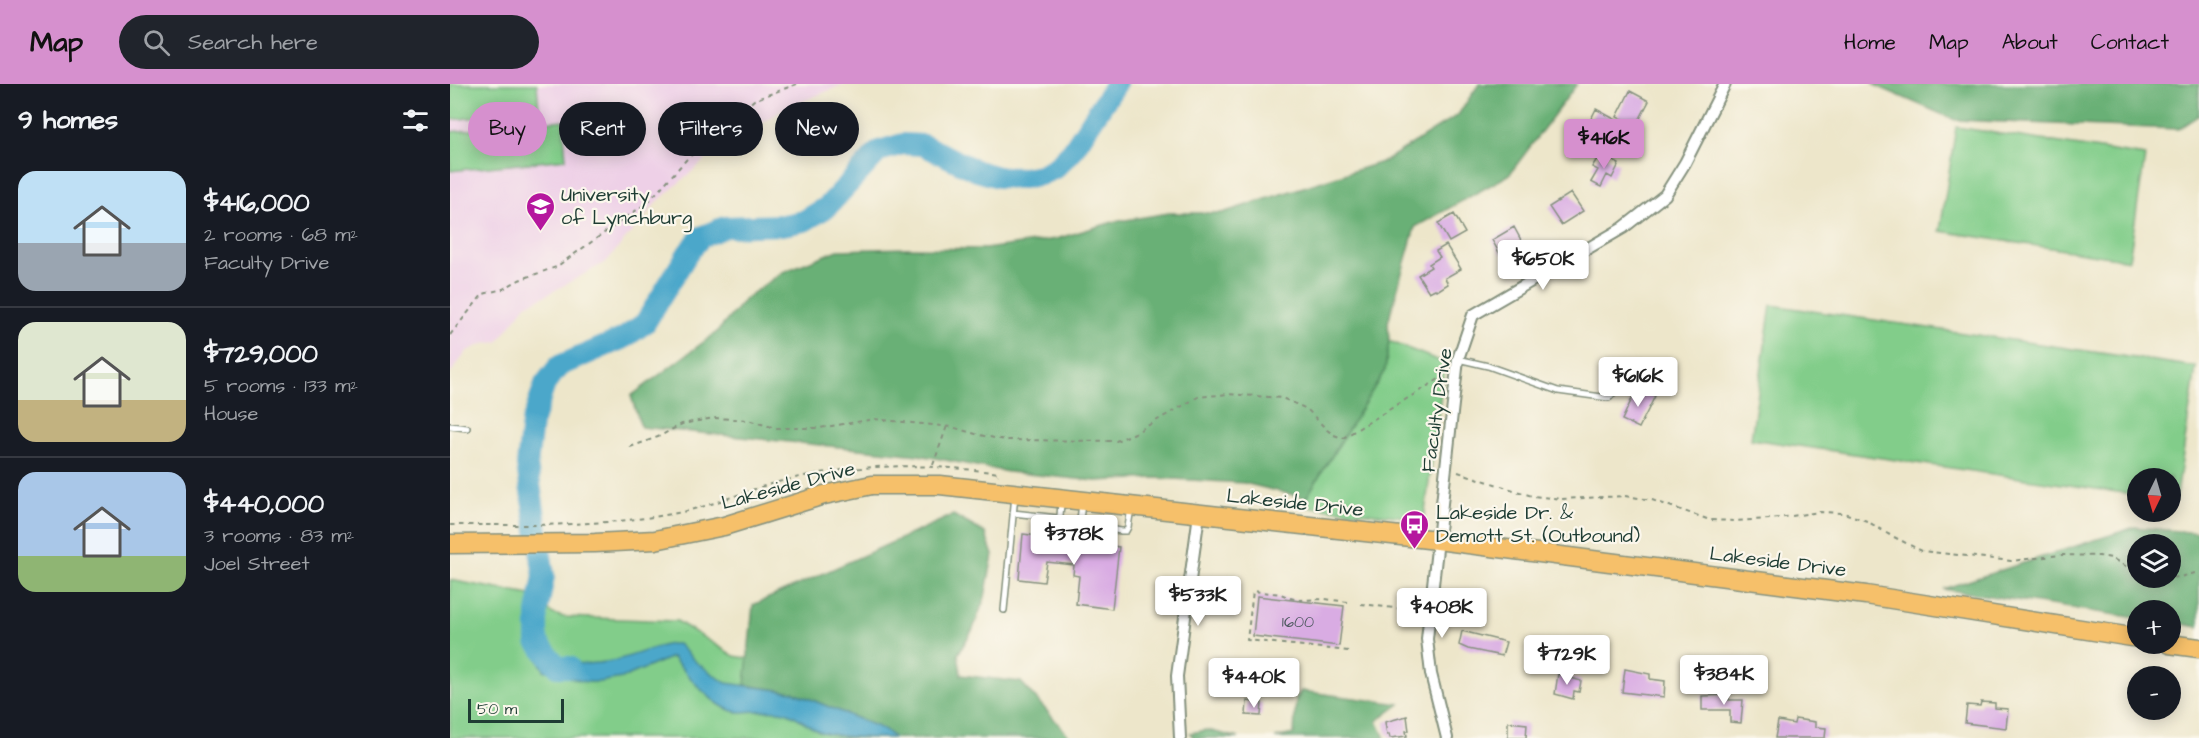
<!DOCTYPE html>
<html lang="en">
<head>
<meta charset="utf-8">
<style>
  body { margin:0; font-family:"Architects Daughter",sans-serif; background:#20242c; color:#f1f3f6; height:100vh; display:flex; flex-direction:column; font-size:22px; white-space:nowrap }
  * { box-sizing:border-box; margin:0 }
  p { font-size:20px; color:#9ea1a6 }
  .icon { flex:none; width:33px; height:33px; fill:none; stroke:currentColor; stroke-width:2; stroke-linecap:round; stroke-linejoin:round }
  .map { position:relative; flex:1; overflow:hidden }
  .details { display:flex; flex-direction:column; background:#171b24; width:450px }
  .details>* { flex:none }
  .hud { position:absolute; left:18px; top:18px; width:570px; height:54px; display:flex; gap:12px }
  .needle { width:39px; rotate:185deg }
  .buttons { position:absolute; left:1677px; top:384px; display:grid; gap:12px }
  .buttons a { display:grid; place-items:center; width:54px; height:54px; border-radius:50%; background:#171b24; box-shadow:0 3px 15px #0003; font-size:30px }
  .scale { position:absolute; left:18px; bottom:15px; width:96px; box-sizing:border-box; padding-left:6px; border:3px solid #1f3d34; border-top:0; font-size:16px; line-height:21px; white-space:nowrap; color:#1f3d34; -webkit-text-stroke:4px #fbf7ec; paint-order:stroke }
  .price { position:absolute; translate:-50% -51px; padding:0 14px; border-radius:6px; background:#fff; color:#222; font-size:20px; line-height:39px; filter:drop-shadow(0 2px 3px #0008) }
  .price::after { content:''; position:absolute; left:50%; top:36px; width:18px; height:14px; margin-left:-9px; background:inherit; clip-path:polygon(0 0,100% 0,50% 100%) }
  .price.on { background:#d690ce; color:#111 }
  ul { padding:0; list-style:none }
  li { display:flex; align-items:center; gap:18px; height:150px; padding:0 18px }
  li+li { border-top:2px solid #363941 }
  li span { display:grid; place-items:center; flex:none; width:168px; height:120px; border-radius:18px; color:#555 }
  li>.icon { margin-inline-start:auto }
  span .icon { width:72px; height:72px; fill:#fffc; stroke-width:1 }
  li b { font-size:26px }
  h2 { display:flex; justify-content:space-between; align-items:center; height:72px; padding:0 18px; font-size:26px }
  .tag { padding:0 21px; border-radius:27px; background:#171b24; box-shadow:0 3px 15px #0003; font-size:21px; line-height:54px }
  .tag.on { background:#d690ce; color:#111 }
  header { display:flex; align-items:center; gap:36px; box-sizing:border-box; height:84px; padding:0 30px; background:#d690ce; color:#111 }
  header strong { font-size:28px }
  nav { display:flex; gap:33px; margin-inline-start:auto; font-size:21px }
  .search { width:420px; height:54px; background:#20242c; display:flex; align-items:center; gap:15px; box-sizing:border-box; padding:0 21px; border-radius:33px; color:#9ea1a6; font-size:22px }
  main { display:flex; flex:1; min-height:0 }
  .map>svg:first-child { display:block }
</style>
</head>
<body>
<header>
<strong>Map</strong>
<div class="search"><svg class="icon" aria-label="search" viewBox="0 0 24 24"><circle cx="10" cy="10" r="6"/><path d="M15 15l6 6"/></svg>Search here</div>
<nav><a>Home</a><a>Map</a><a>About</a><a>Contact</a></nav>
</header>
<main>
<section class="details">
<h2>9 homes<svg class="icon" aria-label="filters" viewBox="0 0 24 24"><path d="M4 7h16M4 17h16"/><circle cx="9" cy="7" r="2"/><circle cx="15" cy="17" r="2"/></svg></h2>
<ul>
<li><span style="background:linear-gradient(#bfe0f5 60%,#9aa5b1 0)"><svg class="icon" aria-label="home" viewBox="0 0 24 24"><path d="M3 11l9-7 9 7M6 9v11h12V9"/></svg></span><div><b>$416,000</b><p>2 rooms · 68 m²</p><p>Faculty Drive</p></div></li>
<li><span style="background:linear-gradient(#dfe7d0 65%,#c2b280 0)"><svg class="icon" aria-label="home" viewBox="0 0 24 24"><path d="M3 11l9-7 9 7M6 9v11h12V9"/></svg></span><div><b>$729,000</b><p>5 rooms · 133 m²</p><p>House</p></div></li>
<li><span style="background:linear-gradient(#a9c7e8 70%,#8fb573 0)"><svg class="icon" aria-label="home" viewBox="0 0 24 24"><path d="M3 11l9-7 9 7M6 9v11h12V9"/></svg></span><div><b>$440,000</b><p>3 rooms · 83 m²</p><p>Joel Street</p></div></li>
</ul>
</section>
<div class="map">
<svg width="1749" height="654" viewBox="0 0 1749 654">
  <rect width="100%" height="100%" fill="#fbf7ec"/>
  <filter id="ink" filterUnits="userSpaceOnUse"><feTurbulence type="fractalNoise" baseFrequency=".0167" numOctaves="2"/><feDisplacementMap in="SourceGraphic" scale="12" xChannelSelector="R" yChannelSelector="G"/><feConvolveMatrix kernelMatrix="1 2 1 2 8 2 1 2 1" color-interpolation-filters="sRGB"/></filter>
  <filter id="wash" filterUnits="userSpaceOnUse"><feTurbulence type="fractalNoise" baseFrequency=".008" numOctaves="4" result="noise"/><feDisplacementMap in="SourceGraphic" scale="24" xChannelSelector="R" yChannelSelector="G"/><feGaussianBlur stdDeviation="1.35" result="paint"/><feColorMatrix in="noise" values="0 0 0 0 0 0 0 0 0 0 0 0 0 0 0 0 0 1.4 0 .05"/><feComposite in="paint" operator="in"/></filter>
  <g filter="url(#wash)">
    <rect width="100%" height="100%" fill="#ede6ca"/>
    <path fill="#eed0e7" d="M0,0H394L333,26L262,70L206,119L156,178L91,214L76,221L48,258L32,260L17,267L0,290Z"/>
    <path fill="#82cd8a" stroke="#50855f" stroke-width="1.5" d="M0,0H87L89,27L0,36Z
      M113,36L116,75L0,87V48Z
      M1506,43L1695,72L1679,176L1490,147Z
      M1321,221L1746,283L1726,417L1721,416L1720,394H1688L1687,411L1301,355Z
      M939,257L995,279L974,435L851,422L935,286Z
      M0,496L80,511L103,530L114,533L227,537L284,572L427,598L478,654H0Z"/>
    <path fill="#69b076" stroke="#447655" stroke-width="1.5" fill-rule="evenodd" d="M1029,0H1127L1059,91L965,143L938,238L939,257L935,286L856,414L794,399L705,394L646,397L558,388L469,371L191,343L181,312L267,248L296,214L333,188L388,166L457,164L535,165L606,155L663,138L719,129H772L935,77L1008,31Z
      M1422,0H1749V31L1728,45L1505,36Z
      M503,431L535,449L543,471L535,513L523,545L508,570L511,591L571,598L621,654H444L435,646L343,608L295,601L303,521Z
      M1685,443L1749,449V543L1721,538L1720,526H1688L1687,534L1493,505ZM1688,460H1720V494H1688Z
      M851,607L950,620L927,637L935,654H825L844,650L846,614Z
      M757,646L789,654H744L740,649Z"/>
    <path fill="#4ca7ca" stroke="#36727f" stroke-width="1.5" d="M220,560H228L247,579L276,599L343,608L435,646L444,654C421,654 393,654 371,648C358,643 349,632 335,628C321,624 303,628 289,628C265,627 237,590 222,573L172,594L149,598H135L94,586L85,570L101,567C103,570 107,576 111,578C114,579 121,579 124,579C164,583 184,568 220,560Z"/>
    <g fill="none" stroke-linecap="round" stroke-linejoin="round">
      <path stroke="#4ca7ca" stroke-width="22" d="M119,583H108L87,558V529L94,492L77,381L82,339L95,300L109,282L174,254L195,239L238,169L251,153L275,143L333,141L354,137L377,123L429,67L453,60L473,61L527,87L548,93L573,94L590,91L605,84L622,67L666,0"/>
    </g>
    <g id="blocks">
      <path fill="#d9ace3" d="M1180,7L1199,17L1186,42L1167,33Z
        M1146,25L1170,38L1163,52L1139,39Z
        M1150,70L1169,80L1162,94L1157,91L1151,103L1141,98L1148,86L1142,83Z
        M1121,109L1133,127L1111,141L1099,123Z
        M1004,130L1015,149L999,158L988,139Z
        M1064,143L1072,158L1068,160L1069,162L1055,170L1054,168L1050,170L1042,156Z
        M996,161L1011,185L995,194L998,200L987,207L985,205L979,208L968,191L981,183L979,180L990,173L986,167Z
        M1187,304L1205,312L1189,344L1172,336Z
        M573,450L669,463L662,525L626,520L629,492L623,491L624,481L597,478L594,498L569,495Z
        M807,512L894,522L889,562L803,552Z
        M1012,547L1056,558L1052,572L1018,565L1009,561Z
        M1175,585L1200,590V595L1215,597L1214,613L1172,608Z
        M1108,590L1131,597L1129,608L1124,607L1123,615L1105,610Z
        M1279,611V616H1293L1291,639L1280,638V626H1252V612Z
        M797,617L812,619L811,632L796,631Z
        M1531,618L1545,619V624L1558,625L1556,644L1515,639L1517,621L1530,622Z
        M957,632L959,647H956L957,652L940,654L939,650L937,651L935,638Z
        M1345,635L1365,638V643L1376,644L1375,654H1325L1328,637L1344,640Z
        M1058,638L1077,640L1076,654H1058Z"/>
    </g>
  </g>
  <g filter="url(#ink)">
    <use href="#blocks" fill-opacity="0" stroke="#86927f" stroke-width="1.5"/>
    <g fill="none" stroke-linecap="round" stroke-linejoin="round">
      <defs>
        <path id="lane" d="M1008,275L1038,282L1108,307L1159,314L1192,275
          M0,342L17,344
          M632,419L630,436L632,441L671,447H676L678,443L681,424
          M563,429L608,434L610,432L611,419
          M554,526L565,411"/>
        <path id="street" d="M730,654L727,592L749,430
          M997,654L981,590L977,555L1008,275L1023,231L1173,144L1215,111L1235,79L1275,0"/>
        <path id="primary" d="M0,460L145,459L205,456L274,442L374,411L422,401H490L987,456L1416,511L1688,554
          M1719,560L1749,564"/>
      </defs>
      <use href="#lane" stroke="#86927f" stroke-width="8"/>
      <use href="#street" stroke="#86927f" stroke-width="14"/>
      <use href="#primary" stroke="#86927f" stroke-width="21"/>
      <path stroke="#86927f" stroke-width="2" stroke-dasharray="4.5 4.5" stroke-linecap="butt" d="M0,251L33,210L53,205L69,196L106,183L198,118L236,76L304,16L347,0
        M180,363L208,353L232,340L264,334L298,336L325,344H370L424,335L502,343L529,351L555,356L666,357L685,349L748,313L778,310L832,314L857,325L877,346L884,351L893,354L994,292
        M483,381L497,342
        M1008,388L1082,412L1112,415L1175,412L1202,416L1260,436L1284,437L1321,435L1370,428L1394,429L1417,437L1438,450L1472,467L1561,477L1611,471L1649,472L1661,474L1688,489
        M0,441C76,441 152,443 227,429C263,422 296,406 332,397C404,379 475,379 549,389L548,391
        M1714,494L1730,493L1749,488
        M898,518L875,515L850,516L840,514L831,510L803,507L797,556L899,567
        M911,520L969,527"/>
      <use href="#lane" stroke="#fff" stroke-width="5"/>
      <use href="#street" stroke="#fff" stroke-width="10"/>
      <use href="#primary" stroke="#f6c06b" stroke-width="18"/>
    </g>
  </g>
  <defs>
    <symbol id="university-pin" viewBox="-11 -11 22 30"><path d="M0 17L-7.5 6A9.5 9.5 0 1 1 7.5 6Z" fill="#b5179e" stroke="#fbf7ec"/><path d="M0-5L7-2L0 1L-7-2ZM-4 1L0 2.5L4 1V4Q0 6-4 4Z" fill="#fff"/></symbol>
    <symbol id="bus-pin" viewBox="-11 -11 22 30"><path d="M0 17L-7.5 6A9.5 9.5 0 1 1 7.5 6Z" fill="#b5179e" stroke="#fbf7ec"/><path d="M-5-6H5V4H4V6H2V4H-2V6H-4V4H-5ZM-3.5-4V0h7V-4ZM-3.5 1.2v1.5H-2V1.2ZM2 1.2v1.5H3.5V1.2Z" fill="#fff"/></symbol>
  </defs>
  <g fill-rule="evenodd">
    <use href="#university-pin" x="74" y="106" width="33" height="45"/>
    <use href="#bus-pin" x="948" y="424" width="33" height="45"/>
  </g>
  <g text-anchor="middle" stroke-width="4.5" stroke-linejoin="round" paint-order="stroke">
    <g font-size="16" fill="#4e5960">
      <text x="848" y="543">1600</text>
    </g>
    <g font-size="20" fill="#1f3d34" stroke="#fbf7ec" text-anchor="start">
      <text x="111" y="117">University<tspan x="111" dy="23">of Lynchburg</tspan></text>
      <text x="986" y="435">Lakeside Dr. &amp;<tspan x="986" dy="23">Demott St. (Outbound)</tspan></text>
    </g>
    <g font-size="20" fill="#1f3d34" stroke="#fbf7ec">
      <text transform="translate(986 326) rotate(-82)" y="7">Faculty Drive</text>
      <text transform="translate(338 401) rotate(-15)" y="7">Lakeside Drive</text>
      <text transform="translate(845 418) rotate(6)" y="7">Lakeside Drive</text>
      <text transform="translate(1328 477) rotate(7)" y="7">Lakeside Drive</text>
    </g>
  </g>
</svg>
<div class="buttons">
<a><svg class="needle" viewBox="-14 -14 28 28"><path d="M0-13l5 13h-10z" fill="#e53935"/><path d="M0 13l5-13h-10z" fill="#9ea1a6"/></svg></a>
<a><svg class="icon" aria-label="layers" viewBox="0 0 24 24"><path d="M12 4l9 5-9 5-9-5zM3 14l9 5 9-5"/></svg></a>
<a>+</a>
<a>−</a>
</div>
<div class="scale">50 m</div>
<b class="price on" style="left:1154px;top:86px">$416K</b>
<b class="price" style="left:1093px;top:207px">$650K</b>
<b class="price" style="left:1188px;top:324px">$616K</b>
<b class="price" style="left:624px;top:482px">$378K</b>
<b class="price" style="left:748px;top:543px">$533K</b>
<b class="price" style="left:992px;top:555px">$408K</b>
<b class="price" style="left:1117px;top:602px">$729K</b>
<b class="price" style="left:1274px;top:622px">$384K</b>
<b class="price" style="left:804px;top:625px">$440K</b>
<div class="hud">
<a class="tag on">Buy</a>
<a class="tag">Rent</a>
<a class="tag">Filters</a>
<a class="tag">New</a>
</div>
</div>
</main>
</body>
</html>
